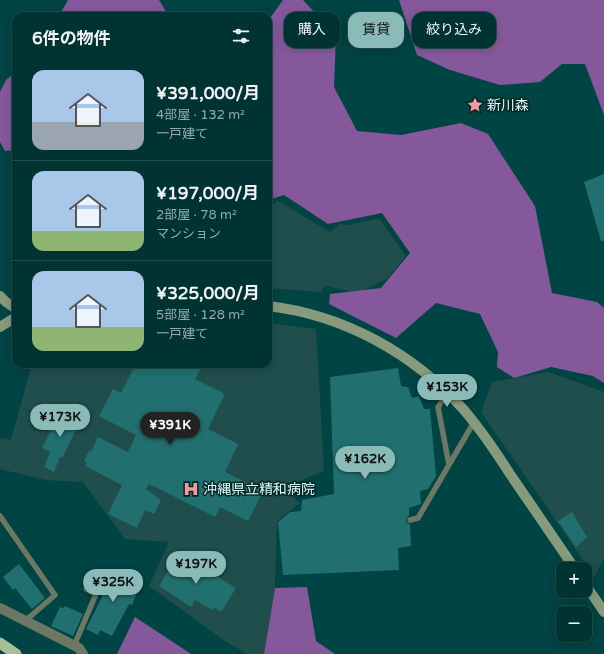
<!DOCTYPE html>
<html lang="ja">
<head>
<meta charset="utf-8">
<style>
  body { margin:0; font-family:"Varela Round","Noto Sans JP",sans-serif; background:#0e3f3e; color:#f1f3f6; height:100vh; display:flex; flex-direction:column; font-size:15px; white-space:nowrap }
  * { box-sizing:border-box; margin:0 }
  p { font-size:13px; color:#95aaac }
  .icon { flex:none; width:22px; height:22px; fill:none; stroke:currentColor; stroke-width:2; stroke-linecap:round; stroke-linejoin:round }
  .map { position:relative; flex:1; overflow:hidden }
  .drawer { position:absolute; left:12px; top:12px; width:260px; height:356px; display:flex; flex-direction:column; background:#003332; border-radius:12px; box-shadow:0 2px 10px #0003,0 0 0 1px #224e4d }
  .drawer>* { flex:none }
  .hud { position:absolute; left:284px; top:12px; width:260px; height:36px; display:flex; gap:8px }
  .buttons { position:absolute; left:556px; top:562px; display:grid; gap:8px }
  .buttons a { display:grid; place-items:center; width:36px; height:36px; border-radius:8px; background:#003332; box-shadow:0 2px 10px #0003,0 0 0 1px #224e4d; font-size:20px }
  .price { position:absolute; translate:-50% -34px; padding:0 9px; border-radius:14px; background:#8bbbb9; color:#111; font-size:13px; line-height:26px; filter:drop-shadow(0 1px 2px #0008) }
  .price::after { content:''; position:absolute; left:50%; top:24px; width:12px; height:9px; margin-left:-6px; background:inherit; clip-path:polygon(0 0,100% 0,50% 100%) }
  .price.on { background:#222; color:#fff }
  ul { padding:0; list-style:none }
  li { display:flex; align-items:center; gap:12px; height:100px; padding:0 20px }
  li+li { border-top:1px solid #224e4d }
  li span { display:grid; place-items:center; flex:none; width:112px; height:80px; border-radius:12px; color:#555 }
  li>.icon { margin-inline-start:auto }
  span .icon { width:48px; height:48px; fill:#fffc; stroke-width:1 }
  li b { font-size:17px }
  h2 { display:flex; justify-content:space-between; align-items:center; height:48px; padding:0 20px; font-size:17px }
  .tag { padding:0 14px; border-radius:12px; background:#003332; box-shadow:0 2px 10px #0003,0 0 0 1px #224e4d; font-size:14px; line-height:36px }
  .tag.on { background:#8bbbb9; color:#111 }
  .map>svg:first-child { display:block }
</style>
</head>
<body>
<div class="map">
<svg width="604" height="654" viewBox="0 0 604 654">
  <rect width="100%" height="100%" fill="#004443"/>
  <path fill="#1f4e4d" d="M278,201L330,232L339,224L348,225L379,218L406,256L387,279L358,293L325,286L321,292L268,288V207Z
    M268,323L316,329L324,471L296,482L292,496L300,503L277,521L275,588L264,654H247L225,641L149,586L169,542L125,539L83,482L45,480L0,469V441L1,438L11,440L32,364H268Z
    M548,372L604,392V557L595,577L481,412L492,382Z"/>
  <path fill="#85589c" d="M68,0H159L167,13L165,16H59Z
    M283,0H303L336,35L334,87L357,131L401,135L461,123L488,134L535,206L552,293L597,302L604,308V383L593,376L551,367L514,378L497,367L498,352L480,314L436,303L396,338L329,304L330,294L381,288L410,253L382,213L328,224L284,195L268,200V21Z
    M399,0H604V115L585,64H562L540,82L500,85L450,70L417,55Z
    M16,71V150L5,151L0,142V92L6,80Z
    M307,587L316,641L335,654H264L275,588Z
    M135,617L191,654H117Z"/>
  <path fill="#21706f" d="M604,174V241H601L584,182Z
    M136,364H203L195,379L225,394L208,429L238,444L225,472L263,491L248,521L220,507L215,517L149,484L146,489L161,500L154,514L145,510L137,528L108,514L122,485L85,466L87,463L84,461L89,451L91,452L98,437L128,452L136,435L99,416L113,389L121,393Z
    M398,368L401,386L408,387L412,398L419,396L424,409H430L436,476L428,489L420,491L421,504L409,508V516L407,517L406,521L407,523L410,524L411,546L398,548L399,570L283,575L278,522L290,512L301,511L302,500L334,494L330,377Z
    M61,410L81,420L62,458L60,457L54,472L44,467L50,452L42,448Z
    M572,512L587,537L576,547L558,521Z
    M179,553L236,588L221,612L214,607L212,610L195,600L191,607L159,586Z
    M19,564L45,598L32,609L15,588L13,590L3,577Z
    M107,571L111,573L113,571L141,583L132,605L129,604L112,636L100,630L98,635L86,629L104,593L99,591Z
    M65,606L83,614L73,636L51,626L60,607L64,608Z"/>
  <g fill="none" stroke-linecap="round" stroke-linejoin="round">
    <path stroke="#6c7864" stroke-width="5.5" d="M448,393L438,407L449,465
      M0,516L55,595L25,621
      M410,520L418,518L474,422
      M74,646L96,594L86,589"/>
    <path stroke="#6c7864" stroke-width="10" d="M0,608L79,648L83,654"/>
    <path stroke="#879a7b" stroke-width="10" d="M0,296L6,302L16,309
      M268,306C344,315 413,353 464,410C481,430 496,452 510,474C532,506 553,537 575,569
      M0,327L16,317
      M585,584L604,612"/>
    <path stroke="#a5c094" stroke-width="11" d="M0,643L16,654"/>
  </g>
  <defs>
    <symbol id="sight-bare" viewBox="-9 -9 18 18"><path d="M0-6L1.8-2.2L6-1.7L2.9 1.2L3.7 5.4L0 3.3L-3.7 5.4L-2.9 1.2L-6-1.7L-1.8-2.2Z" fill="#f49aa3" stroke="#062726" stroke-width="2.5" paint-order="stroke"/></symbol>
    <symbol id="hospital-bare" viewBox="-9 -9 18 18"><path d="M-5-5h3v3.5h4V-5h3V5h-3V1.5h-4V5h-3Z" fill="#f49aa3" stroke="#062726" stroke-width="2.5" paint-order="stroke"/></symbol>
  </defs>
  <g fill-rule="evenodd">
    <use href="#sight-bare" x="464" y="94" width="22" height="22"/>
    <use href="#hospital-bare" x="180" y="478" width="22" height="22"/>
  </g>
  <g text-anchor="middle" stroke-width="3" stroke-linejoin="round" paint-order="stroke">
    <g font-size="14" fill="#d9fdfc" stroke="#062726" text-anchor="start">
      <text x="487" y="110">新川森</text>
      <text x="203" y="494">沖縄県立精和病院</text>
    </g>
  </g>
</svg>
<div class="buttons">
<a>+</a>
<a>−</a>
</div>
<b class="price" style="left:447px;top:408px">¥153K</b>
<b class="price" style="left:60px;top:438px">¥173K</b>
<b class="price on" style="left:170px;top:446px">¥391K</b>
<b class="price" style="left:365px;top:480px">¥162K</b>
<b class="price" style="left:196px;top:585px">¥197K</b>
<b class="price" style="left:113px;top:603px">¥325K</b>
<div class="hud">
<a class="tag">購入</a>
<a class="tag on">賃貸</a>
<a class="tag">絞り込み</a>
</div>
<section class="drawer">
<h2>6件の物件<svg class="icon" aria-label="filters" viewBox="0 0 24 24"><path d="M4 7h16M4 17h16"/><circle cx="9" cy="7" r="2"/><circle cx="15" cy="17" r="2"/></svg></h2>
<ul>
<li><span style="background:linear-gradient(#a9c7e8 65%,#9aa5b1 0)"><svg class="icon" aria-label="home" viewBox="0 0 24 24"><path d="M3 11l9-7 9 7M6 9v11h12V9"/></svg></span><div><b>¥391,000/月</b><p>4部屋 · 132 m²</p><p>一戸建て</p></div></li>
<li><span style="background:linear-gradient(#a9c7e8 75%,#8fb573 0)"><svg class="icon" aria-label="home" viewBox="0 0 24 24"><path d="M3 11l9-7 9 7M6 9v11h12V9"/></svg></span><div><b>¥197,000/月</b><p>2部屋 · 78 m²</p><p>マンション</p></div></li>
<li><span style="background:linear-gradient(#a9c7e8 70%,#8fb573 0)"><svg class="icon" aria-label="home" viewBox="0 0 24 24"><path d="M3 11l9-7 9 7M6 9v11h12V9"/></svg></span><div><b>¥325,000/月</b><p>5部屋 · 128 m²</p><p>一戸建て</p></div></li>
</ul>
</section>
</div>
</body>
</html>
